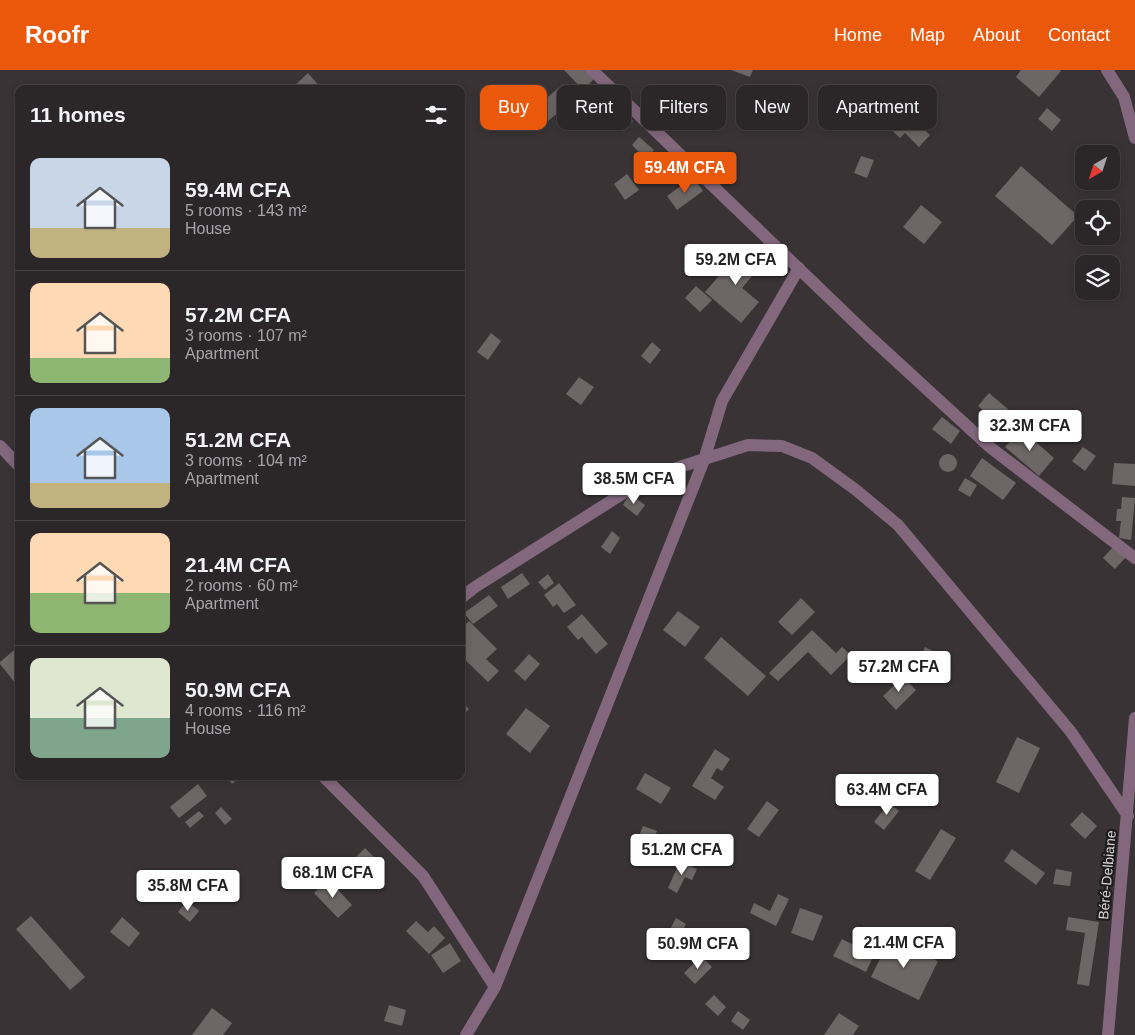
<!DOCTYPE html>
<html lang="en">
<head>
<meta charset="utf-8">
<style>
  body { margin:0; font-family:Helvetica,sans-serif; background:#373234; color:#f1f3f6; height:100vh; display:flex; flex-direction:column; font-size:19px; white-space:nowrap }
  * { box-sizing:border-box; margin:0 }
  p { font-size:16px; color:#a6a5a8 }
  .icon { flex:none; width:28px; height:28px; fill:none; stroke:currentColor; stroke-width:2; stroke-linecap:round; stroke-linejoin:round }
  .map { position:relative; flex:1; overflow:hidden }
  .drawer { position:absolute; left:15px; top:15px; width:450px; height:695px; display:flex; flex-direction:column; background:#2b2628; border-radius:10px; box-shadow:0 2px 8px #0003,0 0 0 1px #474345 }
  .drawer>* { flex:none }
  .banner { position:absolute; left:480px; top:15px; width:475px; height:45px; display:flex; gap:10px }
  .needle { width:32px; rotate:219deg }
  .tools { position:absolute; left:1075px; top:75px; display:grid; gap:10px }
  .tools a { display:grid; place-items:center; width:45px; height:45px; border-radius:10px; background:#2b2628; box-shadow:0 2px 8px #0003,0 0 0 1px #474345; font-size:25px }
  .price { position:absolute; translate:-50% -42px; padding:0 11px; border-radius:5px; background:#fff; color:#222; font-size:16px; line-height:32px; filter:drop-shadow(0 1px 2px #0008) }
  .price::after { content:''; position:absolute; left:50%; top:30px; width:15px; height:11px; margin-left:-8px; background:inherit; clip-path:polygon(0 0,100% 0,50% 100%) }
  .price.active { background:#ea580c; color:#fff }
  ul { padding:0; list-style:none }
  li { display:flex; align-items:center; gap:15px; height:125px; padding:0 15px }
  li+li { border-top:1px solid #474345 }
  li span { display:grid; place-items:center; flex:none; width:140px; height:100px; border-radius:10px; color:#555 }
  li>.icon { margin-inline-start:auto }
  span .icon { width:60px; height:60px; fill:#fffc; stroke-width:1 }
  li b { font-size:21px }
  h2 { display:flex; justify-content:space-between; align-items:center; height:60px; padding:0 15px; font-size:21px }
  .tag { padding:0 18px; border-radius:10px; background:#2b2628; box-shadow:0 2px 8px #0003,0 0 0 1px #474345; font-size:18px; line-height:45px }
  .tag.active { background:#ea580c; color:#fff }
  header { display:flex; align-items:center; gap:30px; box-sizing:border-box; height:70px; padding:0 25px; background:#ea580c; color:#fff }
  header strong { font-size:24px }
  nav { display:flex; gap:28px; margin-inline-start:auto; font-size:18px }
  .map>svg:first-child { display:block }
</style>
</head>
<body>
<header>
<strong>Roofr</strong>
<nav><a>Home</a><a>Map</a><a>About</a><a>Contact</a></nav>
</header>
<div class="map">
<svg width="1135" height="965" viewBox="0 0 1135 965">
  <rect width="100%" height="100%" fill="#393335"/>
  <path fill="#6c6666" d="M564,0H587L595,8L583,20Z
    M731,0H753L750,7Z
    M1021,0H1060L1061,1L1039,27L1016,7Z
    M308,3L322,19H291Z
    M563,14L575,28L548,51L535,38Z
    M607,24L633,51L623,61L596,35Z
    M898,34L930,65L919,77L905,63L900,68L882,51Z
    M1047,38L1061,50L1052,61L1038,49Z
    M639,67L654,80L646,89L632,75Z
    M861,86L874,90L867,108L854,103Z
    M1021,96L1078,146L1052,175L995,126Z
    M627,104L639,120L625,130L614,114Z
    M693,107L703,121L677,140L667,126Z
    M1104,129L1113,136L1111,139H1096Z
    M921,135L942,152L924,174L903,157Z
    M744,177L763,193L742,218L759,232L741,253L705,222Z
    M696,216L712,230L700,242L685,228Z
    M491,263L501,271L488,290L477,282Z
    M652,272L661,280L650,294L641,286Z
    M579,307L594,317L581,335L566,324Z
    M989,323L1016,346L1005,359L978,336Z
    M942,347L960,361L951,374L932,359Z
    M1021,359L1054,388L1039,406L1005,377Z
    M1083,377L1096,386L1085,401L1072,391Z
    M939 393a9 9 0 1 1 18 0a9 9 0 1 1-18 0Z
    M982,388L1016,413L1003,430L970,406Z
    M1114,393L1135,394V416L1112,414Z
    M965,408L977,415L970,427L958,420Z
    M630,424L645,435L637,446L623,435Z
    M1122,427L1135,428L1131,470L1119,468L1121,451H1116L1117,439H1121Z
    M612,461L620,468L610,484L601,477Z
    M1114,476L1126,487L1115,499L1103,488Z
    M522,503L530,514L508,529L501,517Z
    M548,504L554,513L545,520L538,512Z
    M559,513L576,535L564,543L557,534L553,537L544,525Z
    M489,525L498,536L473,554L464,543Z
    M801,528L815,542L792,565L778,552Z
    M678,541L700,557L685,577L663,560Z
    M582,544L608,574L596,584L582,567L578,570L567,557Z
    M469,551L497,579L486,589L499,601L488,612L461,586V558Z
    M812,560L836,583L842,577L851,585L831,605L808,582L778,611L769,603Z
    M721,567L766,606L748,626L704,588Z
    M19,576V612L16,614L0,594V592Z
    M925,577L939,584L926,611L912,605Z
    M529,584L540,594L525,611L514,601Z
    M903,607L916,620L896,640L883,626Z
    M461,631L469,639L461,647Z
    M526,638L550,656L530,683L506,664Z
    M1017,667L1040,678L1019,723L996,712Z
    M715,679L730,689L722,701L717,698L711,708L724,717L715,730L692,716Z
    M645,703L671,718L661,734L636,719Z
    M226,706H241L232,714Z
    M198,714L207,726L179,748L170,737Z
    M767,731L779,740L759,767L747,759Z
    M889,733L899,741L884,760L874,752Z
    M221,737L232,749L225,755L215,743Z
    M199,741L204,746L190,758L185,752Z
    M1082,742L1097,756L1085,769L1070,755Z
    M643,756L657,761L649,782L635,776Z
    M941,759L956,768L930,810L915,801Z
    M365,778L375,788L363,799L353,790Z
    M1012,779L1045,803L1036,815L1004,791Z
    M680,791L697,799L692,810L685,807L677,823L668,818Z
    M1056,799L1072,802L1070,816L1053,814Z
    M328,809L352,835L338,848L314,823Z
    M778,824L789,829L776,856L750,843L754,833L770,841Z
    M187,831L199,841L190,852L178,842Z
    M800,838L823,846L813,871L791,863Z
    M31,846L85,907L70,920L16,859Z
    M122,847L140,863L129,877L110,862Z
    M1068,847L1099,852L1089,916L1077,914L1085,863L1066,860Z
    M676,848L686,854L675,875L665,869Z
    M416,851L428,862L434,856L445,868L429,884L406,861Z
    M890,868L938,891L919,930L871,907Z
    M842,869L874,885L866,902L833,886Z
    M450,873L461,891L443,903L431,885Z
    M701,886L712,897L695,914L684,903Z
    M714,925L726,937L718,946L705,934Z
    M389,935L406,940L402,956L384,951Z
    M212,938L232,953L223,965H192Z
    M738,941L750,950L743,960L731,951Z
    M839,943L859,956L853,965H824Z"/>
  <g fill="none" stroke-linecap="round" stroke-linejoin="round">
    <path stroke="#82677d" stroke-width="12" d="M592,0L869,266L991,378L1135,488
      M1107,0L1124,27L1135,68
      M0,376L19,396
      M461,528L475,517L630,419L664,402L748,375L782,376L812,388L856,420L898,455L1071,662L1128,746
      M323,706L423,806L495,917
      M466,965L495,917L704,390L722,331L799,198
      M1108,965L1135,648"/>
  </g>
  <g text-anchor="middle" stroke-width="4.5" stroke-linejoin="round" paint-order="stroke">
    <g font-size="14" fill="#d9d6d7" stroke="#1e1c1d">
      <text transform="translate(1107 805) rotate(-85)" y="5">Béré-Delbiane</text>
    </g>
  </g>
</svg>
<div class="tools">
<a><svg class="needle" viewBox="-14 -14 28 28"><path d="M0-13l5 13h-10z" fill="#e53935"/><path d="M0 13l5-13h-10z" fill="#a6a5a8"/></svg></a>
<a><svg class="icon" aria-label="locate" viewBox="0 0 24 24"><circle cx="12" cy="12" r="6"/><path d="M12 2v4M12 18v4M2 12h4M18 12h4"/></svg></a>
<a><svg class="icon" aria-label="layers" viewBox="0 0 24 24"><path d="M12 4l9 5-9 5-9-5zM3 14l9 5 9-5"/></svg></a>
</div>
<b class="price active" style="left:685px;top:124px">59.4M CFA</b>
<b class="price" style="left:736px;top:216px">59.2M CFA</b>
<b class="price" style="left:1030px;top:382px">32.3M CFA</b>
<b class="price" style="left:634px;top:435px">38.5M CFA</b>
<b class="price" style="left:899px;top:623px">57.2M CFA</b>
<b class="price" style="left:887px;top:746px">63.4M CFA</b>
<b class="price" style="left:682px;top:806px">51.2M CFA</b>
<b class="price" style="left:333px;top:829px">68.1M CFA</b>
<b class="price" style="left:188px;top:842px">35.8M CFA</b>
<b class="price" style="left:904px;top:899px">21.4M CFA</b>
<b class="price" style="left:698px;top:900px">50.9M CFA</b>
<div class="banner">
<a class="tag active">Buy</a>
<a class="tag">Rent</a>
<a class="tag">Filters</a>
<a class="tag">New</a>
<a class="tag">Apartment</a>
</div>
<section class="drawer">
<h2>11 homes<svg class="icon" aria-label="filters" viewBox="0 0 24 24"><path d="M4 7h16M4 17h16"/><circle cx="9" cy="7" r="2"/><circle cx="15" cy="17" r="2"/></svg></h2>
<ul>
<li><span style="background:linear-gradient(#c9d6e8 70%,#c2b280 0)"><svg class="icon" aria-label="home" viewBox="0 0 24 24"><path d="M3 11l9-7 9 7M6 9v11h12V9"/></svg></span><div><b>59.4M CFA</b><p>5 rooms · 143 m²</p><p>House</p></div></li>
<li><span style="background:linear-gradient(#ffd9b3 75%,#8fb573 0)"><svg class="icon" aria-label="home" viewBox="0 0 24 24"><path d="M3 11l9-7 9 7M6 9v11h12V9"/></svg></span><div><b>57.2M CFA</b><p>3 rooms · 107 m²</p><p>Apartment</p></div></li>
<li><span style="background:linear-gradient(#a9c7e8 75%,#c2b280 0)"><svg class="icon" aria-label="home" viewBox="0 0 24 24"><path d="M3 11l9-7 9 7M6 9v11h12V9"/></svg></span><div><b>51.2M CFA</b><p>3 rooms · 104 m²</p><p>Apartment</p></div></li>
<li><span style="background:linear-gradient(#ffd9b3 60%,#8fb573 0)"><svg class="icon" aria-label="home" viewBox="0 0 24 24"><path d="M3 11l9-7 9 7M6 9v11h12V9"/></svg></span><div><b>21.4M CFA</b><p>2 rooms · 60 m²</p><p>Apartment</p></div></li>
<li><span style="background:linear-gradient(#dfe7d0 60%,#7fa58c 0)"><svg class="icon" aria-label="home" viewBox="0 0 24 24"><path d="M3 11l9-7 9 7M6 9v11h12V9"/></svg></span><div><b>50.9M CFA</b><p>4 rooms · 116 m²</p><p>House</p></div></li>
</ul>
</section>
</div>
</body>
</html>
